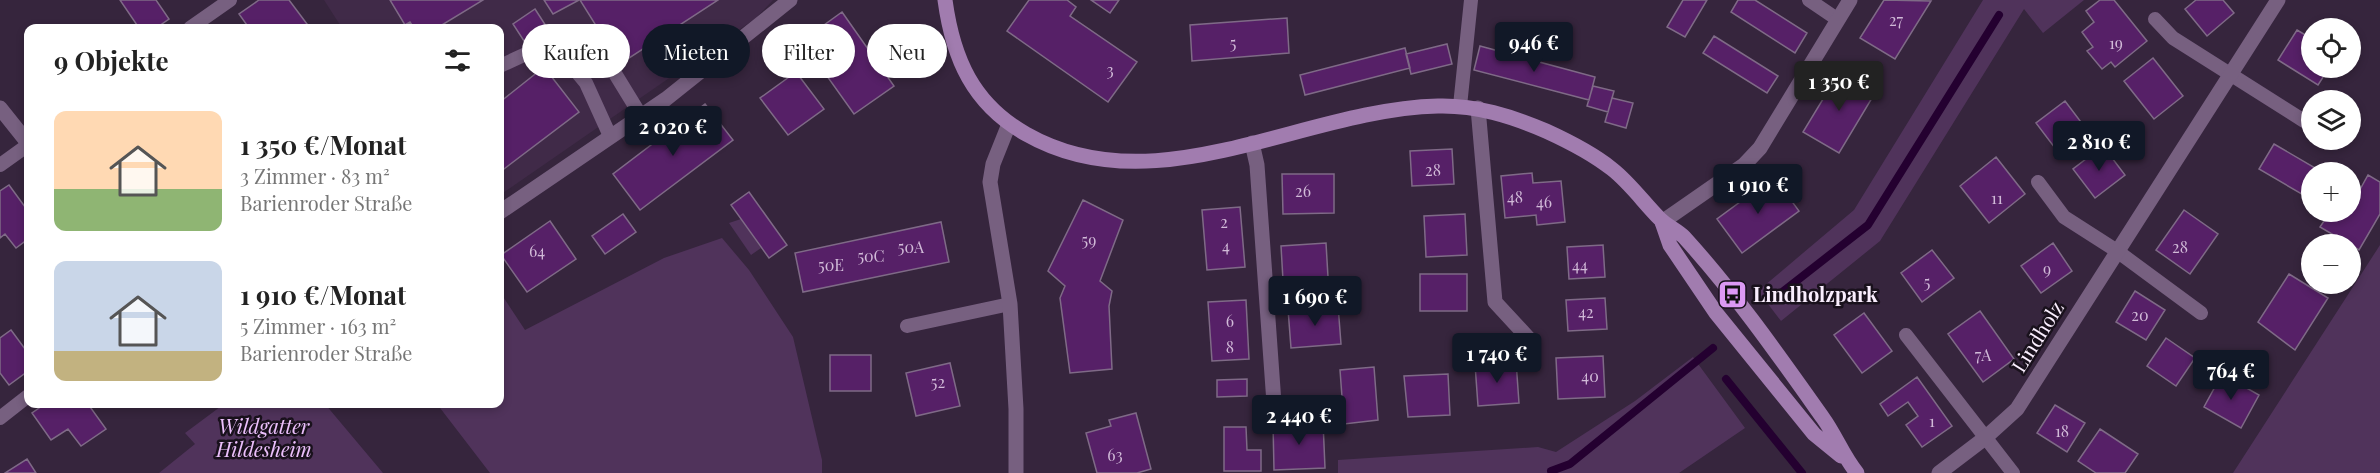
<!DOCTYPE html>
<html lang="de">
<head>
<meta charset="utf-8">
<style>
  body { margin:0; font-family:"Playfair Display",serif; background:#f2f2f2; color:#222; height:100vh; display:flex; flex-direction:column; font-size:22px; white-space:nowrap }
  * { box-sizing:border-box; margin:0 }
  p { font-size:20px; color:#767676 }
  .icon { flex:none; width:33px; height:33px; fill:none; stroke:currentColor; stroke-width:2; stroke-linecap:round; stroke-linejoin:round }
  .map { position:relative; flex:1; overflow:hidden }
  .sheet { position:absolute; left:24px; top:24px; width:480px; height:384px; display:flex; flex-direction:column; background:#fff; border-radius:12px; box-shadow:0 3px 9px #0003 }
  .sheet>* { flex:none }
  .hud { position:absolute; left:522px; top:24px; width:570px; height:54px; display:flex; gap:12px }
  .buttons { position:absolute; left:2301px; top:18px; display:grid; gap:12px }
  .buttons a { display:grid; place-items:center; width:60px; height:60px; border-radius:50%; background:#fff; box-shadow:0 3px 9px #0003; font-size:30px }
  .price { position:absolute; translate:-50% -51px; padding:0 14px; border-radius:6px; background:#111827; color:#fff; font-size:20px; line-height:39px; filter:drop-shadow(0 2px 3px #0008) }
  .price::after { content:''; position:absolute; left:50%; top:36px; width:18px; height:14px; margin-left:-9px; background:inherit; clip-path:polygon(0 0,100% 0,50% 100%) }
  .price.on { background:#222; color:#fff }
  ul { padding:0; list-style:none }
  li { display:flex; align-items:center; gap:18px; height:150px; padding:0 30px }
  li span { display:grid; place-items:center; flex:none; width:168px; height:120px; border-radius:12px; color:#555 }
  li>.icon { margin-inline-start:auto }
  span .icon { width:72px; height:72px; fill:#fffc; stroke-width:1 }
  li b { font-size:26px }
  h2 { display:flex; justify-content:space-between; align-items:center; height:72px; padding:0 30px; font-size:26px }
  .chip { padding:0 21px; border-radius:27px; background:#fff; box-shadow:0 3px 9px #0003; font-size:21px; line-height:54px }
  .chip.on { background:#111827; color:#fff }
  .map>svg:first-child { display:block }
</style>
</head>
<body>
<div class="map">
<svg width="2380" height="473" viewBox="0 0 2380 473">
  <rect width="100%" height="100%" fill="#36253d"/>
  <path fill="#402a48" d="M324,0H773L756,18L500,195V28H342Z"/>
  <path fill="#50335b" d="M1983,0H2084L2043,33L2024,9L1880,241L1781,321L1758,291L1854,210Z
    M741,219L761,248L751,255L729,223Z
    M722,238L749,270L793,337L822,460V473H490L437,404H500V292L525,330L664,258Z
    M2380,245V473H2233Z
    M1693,357L1745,428L1679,473H1338V460L1538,447L1556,452L1635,401Z
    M224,404H325L383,473H159L195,444L185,433Z"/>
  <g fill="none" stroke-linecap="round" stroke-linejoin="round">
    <path stroke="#240030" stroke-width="8" d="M1772,300L1868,225L1999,15
      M1726,379L1802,473
      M1551,471L1570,464L1713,348"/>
  </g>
  <path fill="#562067" stroke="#7f6a87" stroke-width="1.5" d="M120,0H156L169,19L156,28H139Z
    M259,0H289L310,28H249L239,14Z
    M390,0H483L437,28H414L410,22L405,25Z
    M544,0H579L553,14Z
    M580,0H718L620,64Z
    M1029,0H1067L1076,7L1070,16L1137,62L1108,102L1007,31Z
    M1091,0H1119L1110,13Z
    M1683,0H1707L1685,37L1667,27Z
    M1738,0H1755L1807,33L1795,53L1731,12Z
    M1884,0L1931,1L1895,59L1860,38Z
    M2100,0H2114L2147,41L2115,67L2111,62L2102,69L2087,51L2093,47L2082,32L2094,22L2086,11Z
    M2196,0H2223L2234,13L2207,36L2185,9Z
    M535,9L546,26L524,41L513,24Z
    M842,12L894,86L854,114L802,41Z
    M1287,18L1289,53L1192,61L1190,25Z
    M2297,30L2312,39V68H2329L2318,85L2278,60Z
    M1714,36L1778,76L1767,93L1703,53Z
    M1447,44L1452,64L1411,74L1406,54Z
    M1480,46L1595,77L1589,100L1474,70Z
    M1405,48L1410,68L1305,95L1300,75Z
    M2153,58L2183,96L2154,119L2124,81Z
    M544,67L579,112L500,172V102Z
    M1840,71L1875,93L1839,153L1803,132Z
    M796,72L824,109L788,135L760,98Z
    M1593,86L1614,91L1608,112L1587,106Z
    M1612,98L1633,103L1626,128L1605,122Z
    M2065,101L2087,130L2058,152L2036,123Z
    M705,104L733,140L640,210L613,174Z
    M2274,144L2322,172H2312V200L2259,169Z
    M2103,146L2125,175L2095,198L2073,169Z
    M1452,149L1454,184L1412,186L1410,151Z
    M1996,157L2025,194L1989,223L1960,186Z
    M1532,173L1533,183L1561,181L1565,222L1537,225L1536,215L1505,218L1501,176Z
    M1282,174H1334V213L1283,214Z
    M2368,175L2380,182V214L2359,250L2320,227L2330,212H2350V189L2358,193Z
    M1774,177L1799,211L1742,253L1717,219Z
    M9,185L28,211V239L16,248L5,234L0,238V191Z
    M749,192L787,245L769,258L731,205Z
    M1083,200L1123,220L1100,281L1112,291L1109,306L1112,369L1070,373L1060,298L1065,286L1048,271Z
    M1240,207L1245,267L1207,270L1202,210Z
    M2184,210L2218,234L2190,274L2156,250Z
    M623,214L636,232L605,254L592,236Z
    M1465,214L1467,255L1426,257L1424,216Z
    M550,221L576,259L527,292L501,255Z
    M941,222L949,262L803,292L795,253Z
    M1326,243L1328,277L1283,280L1281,246Z
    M2053,243L2072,271L2041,293L2021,266Z
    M1603,245L1605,277L1569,279L1567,247Z
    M1932,250L1954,278L1922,302L1901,273Z
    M1420,274H1467V311H1420Z
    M2289,274L2328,298L2295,350L2258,322Z
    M2135,291L2165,310L2146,340L2116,322Z
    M1605,298L1607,329L1568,331L1566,300Z
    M1246,300L1249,359L1212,361L1208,302Z
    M1338,305L1341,344L1291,348L1288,309Z
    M1980,311L2014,359L1983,382L1948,334Z
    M1864,313L1892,351L1862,373L1834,335Z
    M11,330L28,353V371L9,385L0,373V338Z
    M2166,338L2195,358L2176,386L2147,366Z
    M830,355H871V391H830Z
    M1603,356L1605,397L1558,399L1556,358Z
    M1516,361L1519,403L1478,406L1475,364Z
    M950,363L960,406L916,416L906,373Z
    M1374,367L1378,420L1344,424L1340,370Z
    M1448,374L1450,415L1408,417L1404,376Z
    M2222,374L2259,395L2241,428L2204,407Z
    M1917,377L1952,426L1922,447L1906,425L1918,416L1908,402L1888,416L1880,404Z
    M1247,379V396L1217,397V380Z
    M45,404H88L106,429L81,446L68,429L51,440L32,413Z
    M2055,405L2085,423L2067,452L2037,433Z
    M1136,413L1151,469L1137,473H1097L1086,433L1111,426L1109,420Z
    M1323,422L1325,468L1274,470L1273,424Z
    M1224,427H1246L1247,450H1261V471H1224Z
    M2100,429L2138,454L2125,473H2096L2078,461Z
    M27,459L36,473H5Z"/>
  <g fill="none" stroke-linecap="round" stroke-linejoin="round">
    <path stroke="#776080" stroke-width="14" d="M1809,0L1837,19
      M2155,19L2173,38L2312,126
      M190,28L230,0
      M589,31L641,116
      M500,66L552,42L586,83L610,136
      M1460,106L1471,0
      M0,165L28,145
      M2038,182L2064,217L2117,251L2201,313
      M907,326L1010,304
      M1906,335L2013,473
      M0,418L28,396"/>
    <path stroke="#776080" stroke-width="15" d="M0,108L28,143
      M1478,108L1495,302L1531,341
      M1252,143L1257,165L1274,403
      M500,212L666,99L790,0
      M1662,222L1744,165L1760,148L1850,0
      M1939,473L1985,438L2017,409L2278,0"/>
    <path stroke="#776080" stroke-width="15" d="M1009,124L993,164L990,182L1010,304L1016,409V473"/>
    <path stroke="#a17caf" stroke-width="15" d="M945,0C953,59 973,104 1026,134C1156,208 1303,109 1438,106C1476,105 1511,116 1546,131C1568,141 1592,153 1612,169C1630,183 1644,203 1660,219C1667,226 1677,230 1684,237C1735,293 1779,356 1823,418C1836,436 1843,456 1857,473
      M1662,222L1670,245L1716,313L1814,434L1841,456"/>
  </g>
  <defs>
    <symbol id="bus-square" viewBox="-11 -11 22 22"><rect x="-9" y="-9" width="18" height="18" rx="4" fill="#dc99f4" stroke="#19111c"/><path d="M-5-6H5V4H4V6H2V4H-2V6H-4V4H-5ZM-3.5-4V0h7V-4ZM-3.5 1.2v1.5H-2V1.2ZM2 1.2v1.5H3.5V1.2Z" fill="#111"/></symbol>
  </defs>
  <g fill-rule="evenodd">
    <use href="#bus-square" x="1716" y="278" width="33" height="33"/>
  </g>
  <g text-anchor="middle" stroke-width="5" stroke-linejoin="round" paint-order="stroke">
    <g font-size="16" fill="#d1bad8">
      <text x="1896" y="26">27</text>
      <text x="1233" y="49">5</text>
      <text x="2116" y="49">19</text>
      <text x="1110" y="76">3</text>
      <text x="1433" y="176">28</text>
      <text x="1303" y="197">26</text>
      <text x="1515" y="203">48</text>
      <text x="1997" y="204">11</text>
      <text x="1544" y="208">46</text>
      <text x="1224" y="228">2</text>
      <text x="1089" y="246">59</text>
      <text x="1226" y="252">4</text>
      <text x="911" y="253">50A</text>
      <text x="2180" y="253">28</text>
      <text x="537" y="257">64</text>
      <text x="871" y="262">50C</text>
      <text x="831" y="271">50E</text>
      <text x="1580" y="271">44</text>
      <text x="2047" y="275">9</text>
      <text x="1927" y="288">5</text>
      <text x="1586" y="318">42</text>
      <text x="2140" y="321">20</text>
      <text x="1230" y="327">6</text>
      <text x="1230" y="353">8</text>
      <text x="1983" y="361">7A</text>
      <text x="1590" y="382">40</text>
      <text x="938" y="388">52</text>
      <text x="1932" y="427">1</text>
      <text x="2062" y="437">18</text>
      <text x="1115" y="461">63</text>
    </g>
    <g font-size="20" font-weight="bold" fill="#faeefe" stroke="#19111c" text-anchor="start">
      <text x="1753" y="302">Lindholzpark</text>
    </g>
    <g font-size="20" fill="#faeefe" stroke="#19111c">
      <text transform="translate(2038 337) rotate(-58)" y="7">Lindholz</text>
    </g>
    <g font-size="20" font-style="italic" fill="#ecc0fc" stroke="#19111c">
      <text x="264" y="434">Wildgatter<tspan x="264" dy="23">Hildesheim</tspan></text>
    </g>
  </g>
</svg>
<div class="buttons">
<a><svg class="icon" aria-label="locate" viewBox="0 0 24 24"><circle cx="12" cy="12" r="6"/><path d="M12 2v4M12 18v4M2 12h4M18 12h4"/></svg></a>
<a><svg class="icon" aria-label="layers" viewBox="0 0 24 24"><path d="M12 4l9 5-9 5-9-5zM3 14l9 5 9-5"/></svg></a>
<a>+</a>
<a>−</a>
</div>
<b class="price" style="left:1534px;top:73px">946 €</b>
<b class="price on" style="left:1839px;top:112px">1 350 €</b>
<b class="price" style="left:673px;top:157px">2 020 €</b>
<b class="price" style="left:2099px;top:172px">2 810 €</b>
<b class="price" style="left:1758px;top:215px">1 910 €</b>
<b class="price" style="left:1315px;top:327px">1 690 €</b>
<b class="price" style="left:1497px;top:384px">1 740 €</b>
<b class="price" style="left:2231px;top:401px">764 €</b>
<b class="price" style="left:1299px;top:446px">2 440 €</b>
<div class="hud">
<a class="chip">Kaufen</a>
<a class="chip on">Mieten</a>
<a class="chip">Filter</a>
<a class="chip">Neu</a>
</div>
<section class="sheet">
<h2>9 Objekte<svg class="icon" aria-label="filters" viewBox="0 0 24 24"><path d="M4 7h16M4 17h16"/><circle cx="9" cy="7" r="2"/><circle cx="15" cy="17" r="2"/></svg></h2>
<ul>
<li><span style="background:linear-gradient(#ffd9b3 65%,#8fb573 0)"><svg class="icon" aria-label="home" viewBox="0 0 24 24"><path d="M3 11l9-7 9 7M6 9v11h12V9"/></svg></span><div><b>1 350 €/Monat</b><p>3 Zimmer · 83 m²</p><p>Barienroder Straße</p></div></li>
<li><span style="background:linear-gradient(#c9d6e8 75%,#c2b280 0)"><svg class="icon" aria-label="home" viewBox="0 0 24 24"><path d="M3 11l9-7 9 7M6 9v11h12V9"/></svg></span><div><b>1 910 €/Monat</b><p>5 Zimmer · 163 m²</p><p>Barienroder Straße</p></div></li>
</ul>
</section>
</div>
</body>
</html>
